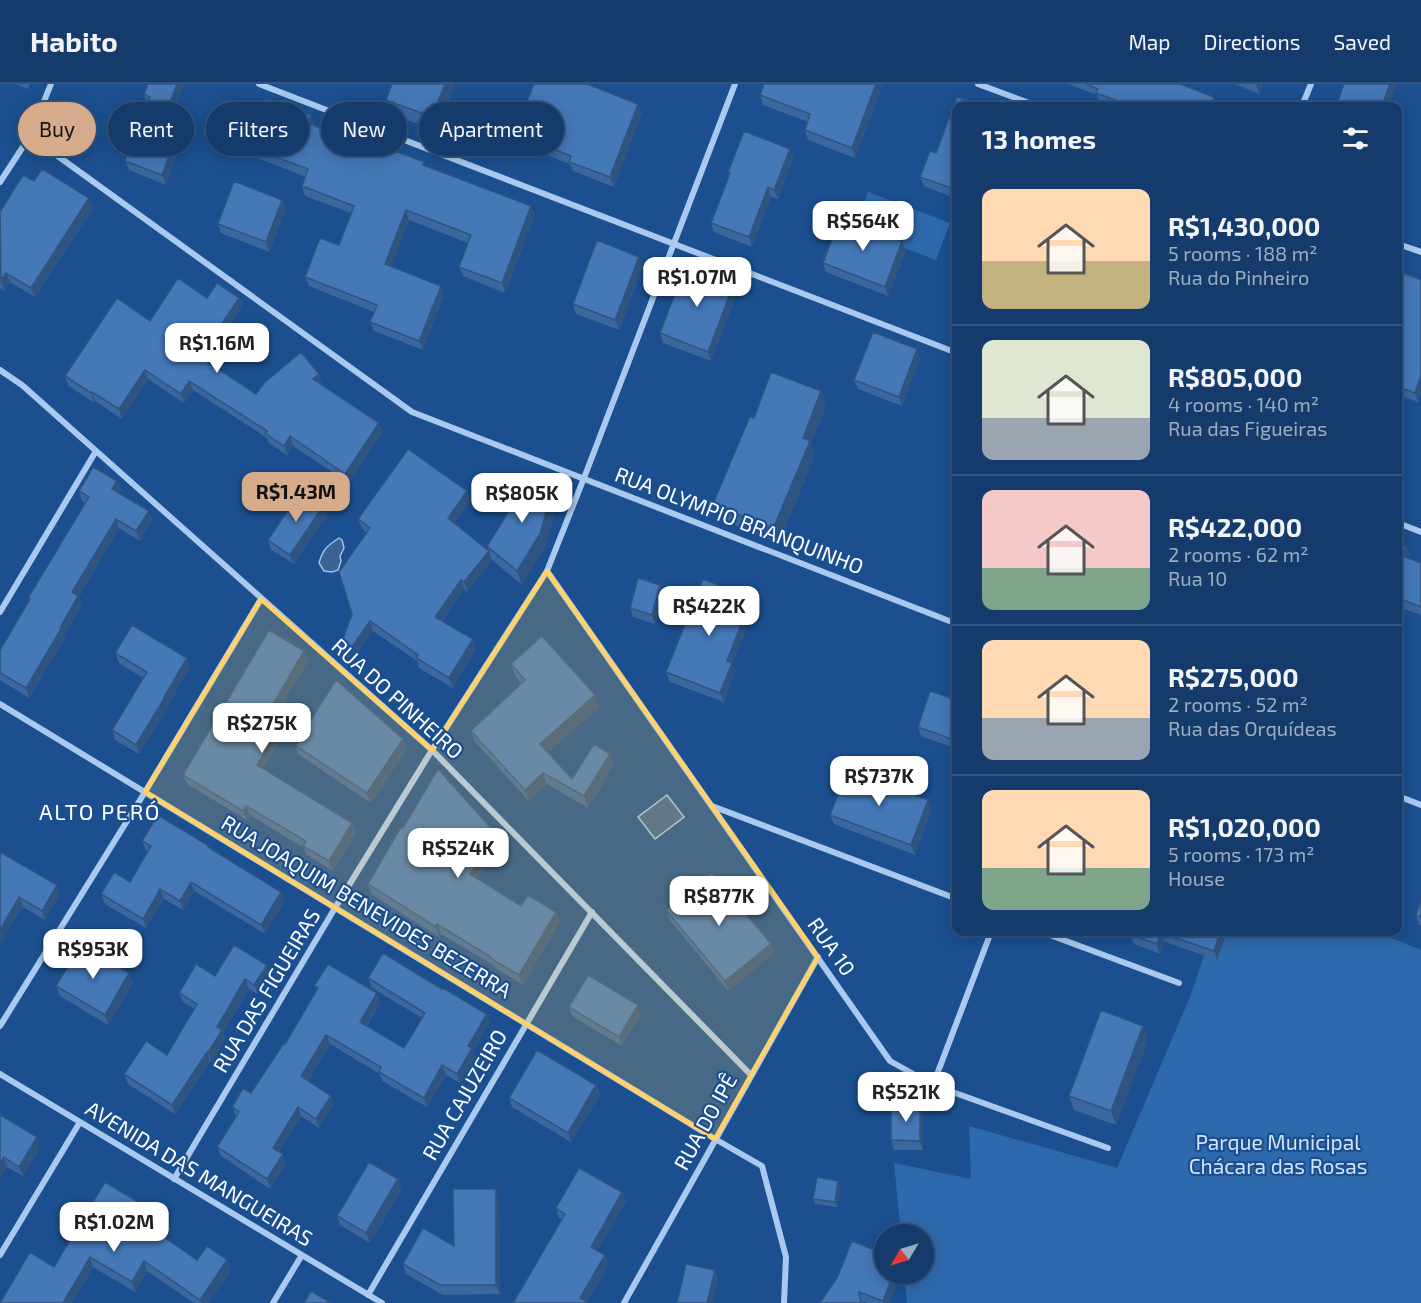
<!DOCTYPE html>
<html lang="en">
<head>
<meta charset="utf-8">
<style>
  body { margin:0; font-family:"Exo 2",sans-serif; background:#214673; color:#f1f3f6; height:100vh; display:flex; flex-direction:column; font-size:22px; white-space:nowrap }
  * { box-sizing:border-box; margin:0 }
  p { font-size:20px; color:#9dadc1 }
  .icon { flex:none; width:33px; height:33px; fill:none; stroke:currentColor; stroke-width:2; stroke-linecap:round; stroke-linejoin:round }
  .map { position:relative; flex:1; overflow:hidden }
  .drawer { position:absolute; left:952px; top:18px; width:450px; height:834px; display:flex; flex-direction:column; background:#143b6b; border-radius:12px; box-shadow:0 3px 15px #0003,0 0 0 2px #33557e }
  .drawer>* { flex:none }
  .top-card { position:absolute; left:18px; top:18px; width:570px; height:54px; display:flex; gap:12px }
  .needle { width:39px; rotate:232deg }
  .controls { position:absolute; left:874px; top:1140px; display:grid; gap:12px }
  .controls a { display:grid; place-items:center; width:60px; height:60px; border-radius:50%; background:#143b6b; box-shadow:0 3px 15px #0003,0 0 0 2px #33557e; font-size:30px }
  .price { position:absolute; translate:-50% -51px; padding:0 14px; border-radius:12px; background:#fff; color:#222; font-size:20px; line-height:39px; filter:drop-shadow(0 2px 3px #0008) }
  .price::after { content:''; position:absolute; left:50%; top:36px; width:18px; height:14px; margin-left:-9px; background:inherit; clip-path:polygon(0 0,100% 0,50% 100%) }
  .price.selected { background:#d6ab8b; color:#111 }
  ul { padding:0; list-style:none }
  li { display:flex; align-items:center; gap:18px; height:150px; padding:0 30px }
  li+li { border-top:2px solid #33557e }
  li span { display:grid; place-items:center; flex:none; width:168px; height:120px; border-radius:12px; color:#555 }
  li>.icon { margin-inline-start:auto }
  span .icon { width:72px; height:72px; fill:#fffc; stroke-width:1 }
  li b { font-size:26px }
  h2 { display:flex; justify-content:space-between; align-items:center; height:72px; padding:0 30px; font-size:26px }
  .tag { padding:0 21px; border-radius:27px; background:#143b6b; box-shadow:0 3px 15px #0003,0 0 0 2px #33557e; font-size:21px; line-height:54px }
  .tag.selected { background:#d6ab8b; color:#111 }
  header { display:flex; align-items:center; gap:36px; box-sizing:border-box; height:84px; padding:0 30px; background:#143b6b; border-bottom:2px solid #33557e }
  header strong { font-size:28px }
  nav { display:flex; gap:33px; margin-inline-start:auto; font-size:21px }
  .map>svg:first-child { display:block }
</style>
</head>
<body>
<header>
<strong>Habito</strong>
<nav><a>Map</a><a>Directions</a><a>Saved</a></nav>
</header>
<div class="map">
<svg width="1421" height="1219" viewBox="0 0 1421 1219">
  <rect width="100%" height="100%" fill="#1b4f8f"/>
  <path fill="#2e69ad" d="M868,108L950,139L936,176L854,145Z
    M1212,848H1376L1421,866V1219H907L904,1190H924V1150H901L894,1079L971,1095L969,1042L1117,1084L1190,913Z"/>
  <path fill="#3c6290" stroke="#9cc4f0" stroke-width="1.5" d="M339,454L342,456L344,464L340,472L341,477L338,486L332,488L324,487L319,479C323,465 327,462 339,454Z
    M667,711L684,733L655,755L638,733Z"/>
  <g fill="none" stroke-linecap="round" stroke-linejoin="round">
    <path stroke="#a9c9ee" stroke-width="6" d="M259,0L957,269
      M978,0L1037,22
      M1302,22L1311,0
      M30,52L412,328L957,540
      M0,98L30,52L51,0
      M1398,160L1421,168
      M0,286L22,301L432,666L751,991
      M1398,439L1421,448
      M547,487L890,977L933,1001L1108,1064
      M0,528L96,367
      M0,620L715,1055L762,1082L786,1173L784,1219
      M1398,712L1421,721
      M712,722L957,815
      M1042,848L1179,899
      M0,942L145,708L261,515
      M0,990L382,1219
      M933,1001L991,848
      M174,1095L335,824L432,666L547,487L584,394L735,0
      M0,1171L80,1038
      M368,1211L592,828
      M273,1219L302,1171
      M624,1219L818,873"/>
  </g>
  <path fill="#3a679d" d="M15,0H30L28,5Z
    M148,0L166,49L176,53L180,63L166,101L129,86L125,77L147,20L144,10Z
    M392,0H455L437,47L391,30L386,16Z
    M764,0H883L855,74L808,56L805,46L808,38L763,21L760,11Z
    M1068,0H1180L1214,13L1217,21L1216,22H1114L1099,17L1097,11Z
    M1235,0H1263L1259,10Z
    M638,20L642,29L614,103L573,87L570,80L518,60L514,50Z
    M957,22V115L924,102L920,93L936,69Z
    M314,40V42L375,65L425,82L535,131L505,209L463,192L459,183L468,159L409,136L391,183L444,211L423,266L374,247L370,238L374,228L309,202L305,193L339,161L351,129L305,112L302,102L306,93L255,73L252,64Z
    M790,65L793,74L778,115L771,113L752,163L714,148L711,139L729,91L728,88Z
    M34,97L93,124L35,213L10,198L4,207L0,204V128Z
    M282,116L286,125L269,168L221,149L218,140Z
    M906,167L888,212L826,188L823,179Z
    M639,173L643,182L619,246L576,230L573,220Z
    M1398,187L1418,318L1398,311Z
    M734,199L737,209L711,277L663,259L660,249Z
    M207,214H239L242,223L207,278L256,310L319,290L322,300H321L379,339L383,348L349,399L293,362L287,371L269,359L267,354L193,306L184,319L148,295L122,335L95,317L94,319L68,301L65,292L150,237Z
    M920,275L902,322L858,305L854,296Z
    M821,307L826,322L811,360L815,371L779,459L718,434L713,420L754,334Z
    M117,397L121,406L119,409L149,427L152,436L140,457L119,444L79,513L82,521L64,552L65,554L29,614L0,596V566L29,516L28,514L85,418L82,417L79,407Z
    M467,407L470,416L454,439L489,467L487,462L558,417L545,464L522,501L492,476L467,508L464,505L442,537L473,555L476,565L453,604L419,584L417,577L373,547L347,583L341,578L338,569L352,530L367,449L362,445L358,435Z
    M323,422L327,432L294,480L271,466L268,456Z
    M1398,460L1406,463L1410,473L1409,475L1421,479V531L1402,524L1401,520L1398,519Z
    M664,510L655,540L633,533L630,524Z
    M751,514L754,524L732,581L735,588L724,618L670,598L666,588Z
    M304,567L308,577L276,631L287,645L263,685L352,739L356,749L333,787L307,771L304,764L250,731L247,736L187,700L183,691Z
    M115,569L187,574L190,584L167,622L168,623L139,670L115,656L112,646L143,594L119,579Z
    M511,580L599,623L548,668L572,695L614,681L588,724L547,700L529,717L475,658L471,647L521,599L515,592Z
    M957,616V665L921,652L918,643Z
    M295,661L407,665L371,719L298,670Z
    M928,716L932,725L915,771L834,740L830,731Z
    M403,744L497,751L501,760L477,794L521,822L556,828L560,838L523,901L494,883L493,881L441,850L439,853L371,810L368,800Z
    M142,757L210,765L281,808L285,817L265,850L194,807L183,826L164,815L146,844L105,820L101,810L130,798L148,768L146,767Z
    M0,768L60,811L45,836L23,823Z
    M1421,816V841H1419L1416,831Z
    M666,826L771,860L774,869L728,907L670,836Z
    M1131,848H1227L1217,876L1165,858L1160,870L1134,860L1130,850Z
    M270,890L258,910L249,905L223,949L225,955L212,979L210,977L175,1030L128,1000L124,990L167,971L194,925L183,918L179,909L215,892Z
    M368,894L442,905L487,930L490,939L473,967L475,974L460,999L446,991L427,1023L382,997L380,990L330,960L308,997L331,1012L334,1021L319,1044L301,1032L279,1068L286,1080L270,1105L221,1072L217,1063L236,1033L232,1023L251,1009L285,960L317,907L314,902L377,909L380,919L367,942L404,964L422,934L372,904Z
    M133,899L108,941L60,912L56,902Z
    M569,923L641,930L622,962L572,932Z
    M1143,942L1148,956L1116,1041L1074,1026L1069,1012Z
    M596,1001L600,1011L571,1058L512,1023L509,1014Z
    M920,1023L923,1032V1066H894L891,1056Z
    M0,1031L40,1063L23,1092L7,1083L0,1095Z
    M398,1095L402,1105L370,1159L340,1141L337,1132Z
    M840,1102L837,1123L815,1120L813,1115Z
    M622,1108L626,1118L597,1167L605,1171L609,1181L587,1218L513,1219L562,1135L559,1134L556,1124Z
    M499,1115L500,1210L443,1211L406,1190L403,1180L454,1162Z
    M172,1146L166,1155L197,1176H227L231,1186L208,1219H194L147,1187L135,1208L93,1183L72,1219H0L54,1183Z
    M885,1178L882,1186L897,1200L889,1219H867L863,1217V1219H820Z"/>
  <path fill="#305480" d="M177,0H184L163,56L159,47Z
    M445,0H455L437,47L432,33Z
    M876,0H883L855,74L852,64Z
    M1256,0H1263L1259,10Z
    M1390,0H1397L1389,22H1382Z
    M1214,13L1217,21L1216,22H1210Z
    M638,20L642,29L614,103L610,93Z
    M311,31L314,40L311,49L308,39Z
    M176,53L180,63L166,101L162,91Z
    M790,65L793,74L778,115L774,106Z
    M1399,87L1403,97L1398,109V90Z
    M768,103L771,113L752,163L749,153Z
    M89,114L93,124L35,213L31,204Z
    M282,116L286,125L269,168L266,158Z
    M531,122L535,131L505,209L502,199Z
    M406,126L409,136L389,190L385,180Z
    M902,157L906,167L888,212L885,203Z
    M639,173L643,182L619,246L615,236Z
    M6,189L10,198L4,207L1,197Z
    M734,199L737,209L711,277L708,268Z
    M441,202L444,211L423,266L419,257Z
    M239,214L242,223L207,278V285L202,270Z
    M917,265L920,275L902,322L899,313Z
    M145,286L148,295L122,335L119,325Z
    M319,290L322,300L316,304L313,295Z
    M1421,291V310L1418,318L1415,309Z
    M189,297L193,306L184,319L181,310Z
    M821,307L826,322L811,360L815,371L779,459L773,445L803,354Z
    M92,308L95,317L94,319L91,309Z
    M379,339L383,348L349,399L345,390Z
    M290,352L293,362L287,371L284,362Z
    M117,397L121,406L116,415L112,405Z
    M553,403L558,417L545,464L522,501L517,487Z
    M467,407L470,416L451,444L448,434Z
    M323,422L327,432L294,480L290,471Z
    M149,427L152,436L140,457L136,447Z
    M116,435L119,444L79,513L82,521L64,552L65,554L29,614L26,604L60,544L72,508Z
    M1406,463L1410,473L1406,482L1403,472Z
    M489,467L492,476L467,508L464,498Z
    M461,496L464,505L438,542L435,533Z
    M660,501L664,510L655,540L652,531Z
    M751,514L754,524L732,581L735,588L724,618L720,609L727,577Z
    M370,537L373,547L347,583L344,574Z
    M473,555L476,565L453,604L449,594Z
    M304,567L308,577L273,636L269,627Z
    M187,574L190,584L167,622L168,623L139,670L136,661Z
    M595,611L599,623L544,672L540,660Z
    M284,636L287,645L260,691L257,681Z
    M403,655L407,665L371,719L367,709Z
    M610,670L614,681L588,724L584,712Z
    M543,689L547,700L529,717L525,706Z
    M928,716L932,725L915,771L911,761Z
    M246,722L250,731L247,736L243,727Z
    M352,739L356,749L333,787L329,777Z
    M497,751L501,760L473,799L470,790Z
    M191,798L194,807L183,826L180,817Z
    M57,801L60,811L45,836L42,827Z
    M160,805L164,815L146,844L143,835Z
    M281,808L285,817L265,850L261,841Z
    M19,813L23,823L0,861V846Z
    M556,828L560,838L523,901L519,891Z
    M437,840L441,850L439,853L436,843Z
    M1220,848H1227L1217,876L1214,867Z
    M1161,849L1165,858L1160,870L1157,860Z
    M771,860L774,869L728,907L725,897Z
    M267,881L270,890L258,910L254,901Z
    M129,889L133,899L108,941L105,931Z
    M245,895L249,905L223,949L225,955L212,979L208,969L217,943Z
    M377,909L380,919L363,947L360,938Z
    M638,921L641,930L622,962L619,953Z
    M487,930L490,939L473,967L475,974L460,999L457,990L468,962Z
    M1143,942L1148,956L1116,1041L1111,1027Z
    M326,951L330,960L305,1002L301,992Z
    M207,968L210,977L175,1030L172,1021Z
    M442,981L446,991L427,1023L424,1014Z
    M596,1001L600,1011L571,1058L568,1049Z
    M331,1012L334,1021L319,1044L316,1035Z
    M298,1023L301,1032L276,1073L273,1064Z
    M920,1023L923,1032V1066L920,1057Z
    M37,1053L40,1063L23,1092L19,1083Z
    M283,1070L286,1080L270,1105L267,1095Z
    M4,1073L7,1083L0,1095V1079Z
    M398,1095L402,1105L370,1159L366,1149Z
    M838,1097L840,1102L837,1123L835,1118Z
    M496,1105L499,1115L500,1210L496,1201Z
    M622,1108L626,1118L594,1172L591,1163Z
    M168,1136L172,1146L163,1160L160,1150Z
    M882,1169L885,1179L879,1193L876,1184Z
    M605,1171L609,1181L586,1219L580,1214Z
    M90,1173L93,1183L72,1219H63Z
    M227,1176L231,1186L208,1219H201L200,1216Z
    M144,1177L147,1187L135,1208L132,1198Z
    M715,1186L718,1196L713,1219H707Z
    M893,1191L897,1200L889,1219H883V1217Z"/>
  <path fill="#4478b7" stroke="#305480" stroke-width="1.5" d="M148,0H177L159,47L176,53L162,91L125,77L150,13L144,10Z
    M392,0H445L432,33L386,16Z
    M534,0H587L638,20L610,93L569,78L571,72L514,50Z
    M764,0H876L852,64L805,46L810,30L760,11Z
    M1086,0H1180L1214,13L1210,22H1132L1096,9L1098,5Z
    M1344,0H1390L1382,22H1336Z
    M957,13L982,22H957V106L920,93L930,67L936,69Z
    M270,15L311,31L308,39L375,65L377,60L424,78L423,81L531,122L502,199L459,183L471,151L406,126L385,180L441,202L419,257L370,238L377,221L305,193L320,154L339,161L354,122L302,102L308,85L252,64Z
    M744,47L790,65L774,106L768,103L749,153L711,139L730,89L728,88Z
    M42,85L89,114L31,204L6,189L1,197L0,128L23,91L34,97Z
    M234,97L282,116L266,158L218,140Z
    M840,133L902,157L885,203L823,179Z
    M597,156L639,173L615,236L573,220Z
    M686,181L734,199L708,268L660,249Z
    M1398,187L1421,196V291L1415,309L1398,303Z
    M178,194L207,214L217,199L239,214L202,270L205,273L203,275L256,310L264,299L301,268L319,290L313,295L379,339L345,390L290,352L284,362L265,349L267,347L189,297L181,310L145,286L119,325L92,308L91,309L65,292L117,214L150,237Z
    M873,248L917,265L899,313L854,296Z
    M771,288L821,307L803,354L810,357L773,445L713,420L750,332L754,334Z
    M408,365L467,407L448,434L489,467L464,498L461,496L435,533L473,555L449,594L416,574L418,571L370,537L344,574L338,569L352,530L339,488L370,444L358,435Z
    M93,383L117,397L112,405L149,427L136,447L116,435L72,508L78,512L60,544L61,545L26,604L0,589V566L30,515L28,514L89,413L79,407Z
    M531,392L553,403L540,450L517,487L487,462Z
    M301,407L323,422L290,471L268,456Z
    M1398,460L1406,463L1403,472L1421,479V523L1399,514L1400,511L1398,510Z
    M638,494L660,501L652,531L630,524Z
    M703,495L751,514L727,577L732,579L720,609L666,588Z
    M132,541L187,574L164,613H165L136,661L112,646L147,588L115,569Z
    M269,546L304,567L269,627L284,636L257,681L352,739L329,777L303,762L306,757L246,722L243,727L183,691Z
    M542,552L595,611L540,660L572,695L594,660L610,670L584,712L543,689L525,706L471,647L525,596L511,580Z
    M336,596L403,655L367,709L295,661Z
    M930,607L957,616V657L918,643Z
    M438,685L497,751L470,790L521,822L528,811L556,828L519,891L490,874L491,873L437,840L436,843L368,800L401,743L403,744Z
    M848,685L928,716L911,761L830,731Z
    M158,731L209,762L208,763L281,808L261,841L191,798L180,817L160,805L143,835L101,810L114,788L130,798L151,762L142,757Z
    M0,768L57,801L42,827L19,813L0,846Z
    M712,789L771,860L725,897L666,826Z
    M1421,816V833L1416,831Z
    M1131,848H1220L1214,867L1161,849L1157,860L1130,850Z
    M81,860L129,889L105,931L56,902Z
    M234,861L267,881L254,901L245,895L217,943L222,946L208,969L207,968L172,1021L124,990L146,957L167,971L197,920L179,909L196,880L215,892Z
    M383,869L442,905L443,904L487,930L468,962L472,964L457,990L442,981L424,1014L379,988L381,983L326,951L301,992L331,1012L316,1035L298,1023L273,1064L283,1070L267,1095L217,1063L239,1028L232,1023L243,1004L251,1009L284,959L285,960L318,904L314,902L328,880L377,909L360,938L404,964L425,929L368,894Z
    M588,891L638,921L619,953L569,923Z
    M1101,926L1143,942L1111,1027L1069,1012Z
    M537,966L596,1001L568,1049L509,1014Z
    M891,1022L920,1023V1057L891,1056Z
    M0,1031L37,1053L19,1083L4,1073L0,1079Z
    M369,1078L398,1095L366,1149L337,1132Z
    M579,1084L622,1108L591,1163L605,1171L580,1214L589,1219H513L565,1130L556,1124Z
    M817,1093L838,1097L835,1118L813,1115Z
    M105,1098L168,1136L160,1150L197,1176L207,1162L227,1176L200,1216L144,1177L132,1198L90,1173L63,1219H0L30,1168L54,1183Z
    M453,1105H496V1201H440L403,1180L423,1144L454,1162Z
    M852,1157L882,1169L876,1184L885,1188V1190H890L893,1191L883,1217L859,1208L861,1219H820L837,1194Z
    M686,1180L715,1186L707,1219H677Z
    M311,1207L331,1219H304Z"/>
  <path fill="#ffd166" fill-opacity="0.2" stroke="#ffd166" stroke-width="4.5" stroke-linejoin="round" d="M547,487L818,873L715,1055L145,708L261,515L432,666Z"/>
  <g text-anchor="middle" stroke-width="4.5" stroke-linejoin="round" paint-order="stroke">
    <g font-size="21" fill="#fff" stroke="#1b4f8f">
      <text transform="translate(739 437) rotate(21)" y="7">RUA OLYMPIO BRANQUINHO</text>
      <text transform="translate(397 615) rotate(42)" y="7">RUA DO PINHEIRO</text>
      <text transform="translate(366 823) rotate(31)" y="7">RUA JOAQUIM BENEVIDES BEZERRA</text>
      <text transform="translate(831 863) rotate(55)" y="7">RUA 10</text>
      <text transform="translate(267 907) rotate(-59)" y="7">RUA DAS FIGUEIRAS</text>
      <text transform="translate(465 1011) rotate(-60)" y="7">RUA CAJUZEIRO</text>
      <text transform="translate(706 1038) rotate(-61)" y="7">RUA DO IPÊ</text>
      <text transform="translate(199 1090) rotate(31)" y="7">AVENIDA DAS MANGUEIRAS</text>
    </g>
    <g font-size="21" fill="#cfe3fa" stroke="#1b4f8f">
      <text x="1278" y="1066">Parque Municipal<tspan x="1278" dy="24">Chácara das Rosas</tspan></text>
    </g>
    <g font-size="22" letter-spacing="1.5" fill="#fff" stroke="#1b4f8f">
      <text x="100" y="736">ALTO PERÓ</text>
    </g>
  </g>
</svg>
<div class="controls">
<a><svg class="needle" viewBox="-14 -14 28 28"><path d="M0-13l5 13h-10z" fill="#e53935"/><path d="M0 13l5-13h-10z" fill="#9dadc1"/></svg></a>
</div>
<b class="price" style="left:863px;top:168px">R$564K</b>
<b class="price" style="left:697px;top:224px">R$1.07M</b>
<b class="price" style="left:217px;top:290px">R$1.16M</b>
<b class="price selected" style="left:296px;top:439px">R$1.43M</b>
<b class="price" style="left:522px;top:440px">R$805K</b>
<b class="price" style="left:709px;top:553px">R$422K</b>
<b class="price" style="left:262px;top:670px">R$275K</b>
<b class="price" style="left:879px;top:723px">R$737K</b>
<b class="price" style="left:458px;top:795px">R$524K</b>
<b class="price" style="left:719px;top:843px">R$877K</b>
<b class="price" style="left:93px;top:896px">R$953K</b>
<b class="price" style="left:906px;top:1039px">R$521K</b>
<b class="price" style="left:114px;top:1169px">R$1.02M</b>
<div class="top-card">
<a class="tag selected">Buy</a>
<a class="tag">Rent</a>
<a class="tag">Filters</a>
<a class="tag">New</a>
<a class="tag">Apartment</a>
</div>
<section class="drawer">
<h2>13 homes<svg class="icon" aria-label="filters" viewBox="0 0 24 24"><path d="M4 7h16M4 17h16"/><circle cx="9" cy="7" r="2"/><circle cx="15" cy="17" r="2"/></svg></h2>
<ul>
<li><span style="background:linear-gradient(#ffd9b3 60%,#c2b280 0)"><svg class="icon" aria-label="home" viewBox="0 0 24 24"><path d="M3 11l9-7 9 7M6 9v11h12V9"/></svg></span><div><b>R$1,430,000</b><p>5 rooms · 188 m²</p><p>Rua do Pinheiro</p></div></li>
<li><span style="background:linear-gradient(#dfe7d0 65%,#9aa5b1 0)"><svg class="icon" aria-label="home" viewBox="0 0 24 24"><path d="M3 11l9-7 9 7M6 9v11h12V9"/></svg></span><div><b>R$805,000</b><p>4 rooms · 140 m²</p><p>Rua das Figueiras</p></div></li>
<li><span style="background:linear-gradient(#f6c9c9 65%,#7fa58c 0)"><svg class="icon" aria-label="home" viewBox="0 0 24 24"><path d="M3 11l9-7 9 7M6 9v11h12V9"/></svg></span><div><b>R$422,000</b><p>2 rooms · 62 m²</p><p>Rua 10</p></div></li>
<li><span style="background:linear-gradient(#ffd9b3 65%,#9aa5b1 0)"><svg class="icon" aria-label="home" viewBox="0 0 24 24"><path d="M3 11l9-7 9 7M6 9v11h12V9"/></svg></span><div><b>R$275,000</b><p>2 rooms · 52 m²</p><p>Rua das Orquídeas</p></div></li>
<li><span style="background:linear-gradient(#ffd9b3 65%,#7fa58c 0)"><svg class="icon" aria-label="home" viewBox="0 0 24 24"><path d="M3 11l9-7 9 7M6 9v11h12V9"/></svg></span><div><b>R$1,020,000</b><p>5 rooms · 173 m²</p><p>House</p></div></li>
</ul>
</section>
</div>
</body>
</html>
